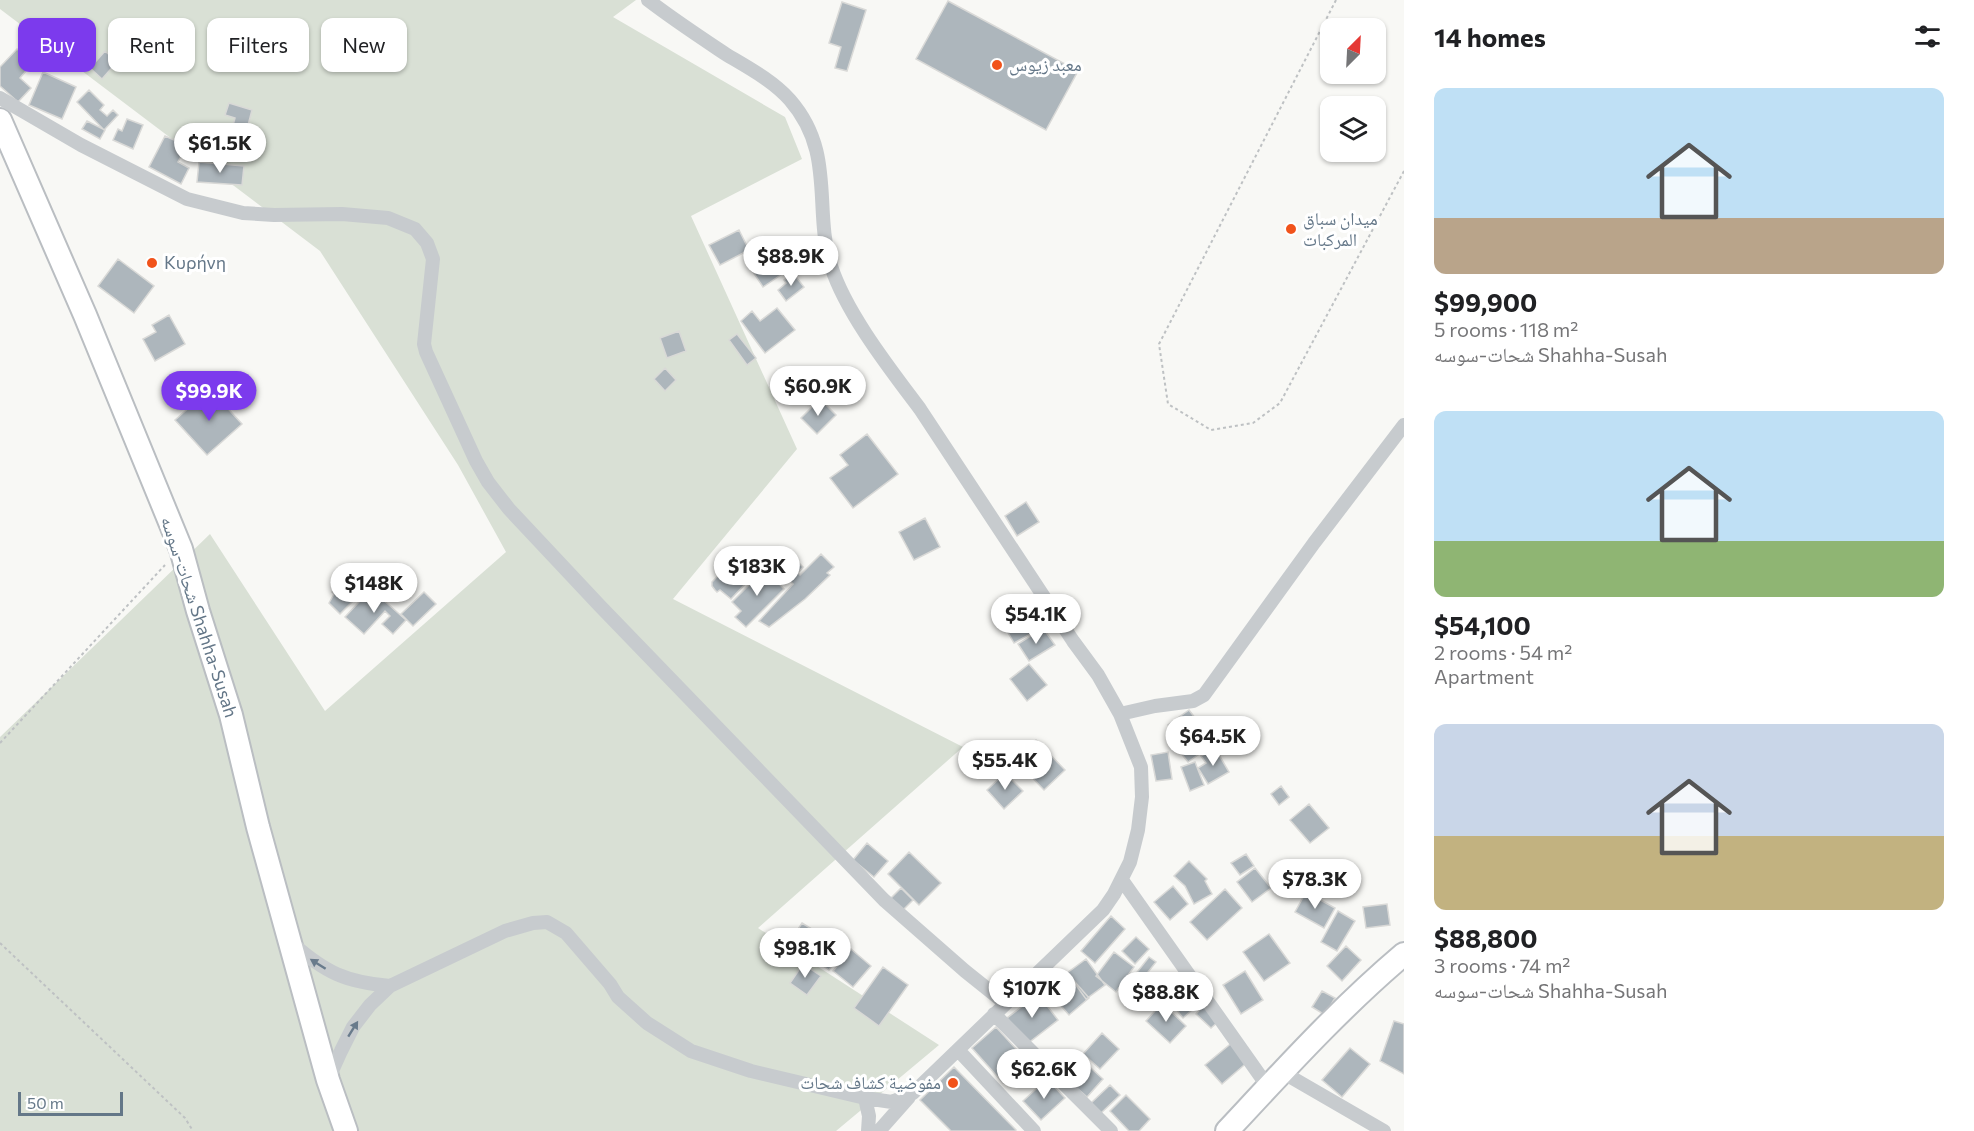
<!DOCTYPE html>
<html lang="en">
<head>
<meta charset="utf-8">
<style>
  body { margin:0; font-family:Commissioner,"Noto Naskh Arabic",sans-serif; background:#f2f2f2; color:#202124; height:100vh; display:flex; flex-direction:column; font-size:22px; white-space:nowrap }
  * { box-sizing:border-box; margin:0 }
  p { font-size:20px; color:#757577 }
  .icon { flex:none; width:33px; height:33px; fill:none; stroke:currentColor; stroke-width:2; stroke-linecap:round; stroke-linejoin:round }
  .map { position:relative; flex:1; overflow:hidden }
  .details { display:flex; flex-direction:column; background:#fff; width:570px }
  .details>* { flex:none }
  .banner { position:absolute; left:18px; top:18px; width:570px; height:54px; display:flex; gap:12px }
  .needle { width:39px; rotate:24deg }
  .controls { position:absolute; left:1320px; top:18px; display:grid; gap:12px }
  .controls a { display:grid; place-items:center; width:66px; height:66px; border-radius:12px; background:#fff; box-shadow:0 2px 4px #0004; font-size:30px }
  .scale { position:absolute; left:18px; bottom:15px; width:105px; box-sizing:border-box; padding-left:6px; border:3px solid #647788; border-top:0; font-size:16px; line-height:21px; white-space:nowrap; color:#647788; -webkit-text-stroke:4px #fff; paint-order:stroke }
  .price { position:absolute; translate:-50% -51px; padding:0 14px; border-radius:21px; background:#fff; color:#222; font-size:20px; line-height:39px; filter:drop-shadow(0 2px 3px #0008) }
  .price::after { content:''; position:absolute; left:50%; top:36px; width:18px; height:14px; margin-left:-9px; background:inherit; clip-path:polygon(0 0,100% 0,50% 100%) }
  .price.on { background:#7c3aed; color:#fff }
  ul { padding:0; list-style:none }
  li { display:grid; align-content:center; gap:12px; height:318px; padding:0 30px }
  li span { display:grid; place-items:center; height:186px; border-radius:12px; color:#555 }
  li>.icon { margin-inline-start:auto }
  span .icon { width:108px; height:108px; fill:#fffc; stroke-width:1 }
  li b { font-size:26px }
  h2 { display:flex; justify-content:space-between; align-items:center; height:72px; padding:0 30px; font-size:26px }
  .pill { padding:0 21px; border-radius:12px; background:#fff; box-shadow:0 2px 4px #0004; font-size:21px; line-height:54px }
  .pill.on { background:#7c3aed; color:#fff }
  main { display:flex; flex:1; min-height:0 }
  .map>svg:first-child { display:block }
</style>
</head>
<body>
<main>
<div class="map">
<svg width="1404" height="1131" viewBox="0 0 1404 1131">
  <rect width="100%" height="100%" fill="#f8f8f5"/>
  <path fill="#d9e0d5" d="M0,0H636L613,17L785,117L802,159L691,216L797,449L673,599L963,747L758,928L939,1045L836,1131H0V737L210,534L325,711L506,552L458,465L320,251L0,9Z"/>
  <path fill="#adb6bc" stroke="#d9d9d7" stroke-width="1.5" d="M948,1L1078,71L1046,130L916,59Z
    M842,2L866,10L847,71L835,68L841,47L829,43Z
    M17,49L33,63L20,78L31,88L18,102L0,86V67Z
    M105,51L117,62L102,79L90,68Z
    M43,72L76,87L62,119L29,105Z
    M89,90L104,105L100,110L107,116L113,110L118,115L104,130L77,102Z
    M229,103L252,110L246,133L232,129L235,118L225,115Z
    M127,119L143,125L133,149L113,140L118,129L122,131Z
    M87,121L105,130L100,139L82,129Z
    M177,133L190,139L178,162L189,168L181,184L149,167L165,136L174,140Z
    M199,162L244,166L242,185L197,182Z
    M739,230L749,250L720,265L709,245Z
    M771,251L785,272L763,287L749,266Z
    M118,259L154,286L134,313L98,286Z
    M793,273L804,287L786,301L778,290L786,283L784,280Z
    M777,308L795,330L765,353L741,321L752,311L760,321Z
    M169,315L185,344L155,361L143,339L156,332L152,325Z
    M679,331L686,351L667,358L660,338Z
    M737,334L756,358L747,365L729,340Z
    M665,368L676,380L665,391L654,379Z
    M210,389L242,424L207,455L175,420Z
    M820,399L836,415L817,434L801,418Z
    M867,434L898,474L853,508L830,478L848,465L840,455Z
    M1026,502L1039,522L1017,536L1005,516Z
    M925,518L940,547L914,560L899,532Z
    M790,554L803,567L798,573L800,575L821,554L834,567L827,573L830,575L805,599L769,627L759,621L793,584L788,579L786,582L774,570Z
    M737,556L750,569L742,577L747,582L731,599L720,590L717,592L715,590L712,586V582Z
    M357,565L370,582L363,590L347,572Z
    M765,569L784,589L746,627L735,617L741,611L732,602Z
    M339,586H342L355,599L340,614L329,603L334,594L332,592Z
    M371,589L406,620L393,634L382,624L390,616L385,611L364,634L345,617Z
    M424,592L436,604L413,626L401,614Z
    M1025,610L1036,631L1014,643L1002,622Z
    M1043,628L1055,645L1029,661L1018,644Z
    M1029,664L1047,685L1027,701L1010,679Z
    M1189,710L1205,731L1206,730L1216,742L1188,762L1180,752L1185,748L1168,725Z
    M1036,740L1065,770L1044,790L1015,760Z
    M1215,748L1229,772L1208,784L1198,768L1206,763L1201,756Z
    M1168,752L1172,779L1156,781L1151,755Z
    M1195,762L1204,785L1190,791L1181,767Z
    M1005,773L1023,791L1004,809L987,790Z
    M1281,786L1289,797L1279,805L1271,794Z
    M1309,804L1329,828L1310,843L1290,820Z
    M867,843L888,861L874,877L853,860Z
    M909,852L941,883L919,905L888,874Z
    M1246,854L1254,866L1240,875L1231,863Z
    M1189,861L1207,879L1205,881L1212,894L1194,904L1185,886L1174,876Z
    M1255,868L1271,888L1252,902L1237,882Z
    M1173,886L1188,904L1170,920L1154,902Z
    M901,888L913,900L901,912L889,900Z
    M1225,889L1242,908L1207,940L1190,922Z
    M1306,892L1335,908L1324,928L1295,912Z
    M1387,904L1390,925L1366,928L1363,907Z
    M1338,911L1355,921L1337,951L1321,942Z
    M1111,916L1125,929L1095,963L1081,951Z
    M802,923L815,931L802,951L789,943Z
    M1269,934L1290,963L1264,981L1243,952Z
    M1136,937L1149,949L1135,964L1122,951Z
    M824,941L841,953L829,970L812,958Z
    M1346,946L1361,960L1342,981L1327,966Z
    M851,949L871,966L853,987L833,971Z
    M1114,952L1134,967L1116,992L1096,976Z
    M1149,957L1156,962L1141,981L1134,976Z
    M1086,959L1105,985L1086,999L1067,973Z
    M803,964L821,976L807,995L790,983Z
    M883,967L908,985L879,1026L854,1008Z
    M1245,971L1263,1000L1241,1014L1223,985Z
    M1068,974L1089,998L1069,1015L1048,991Z
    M1137,980L1149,990L1133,1009L1121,999Z
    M1179,982L1189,992L1174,1008L1164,998Z
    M1322,991L1335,998L1325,1015L1312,1007Z
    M1192,993L1201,1002L1183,1018L1175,1008Z
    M1038,994L1058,1020L1027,1044L1007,1018Z
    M1162,1003L1186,1026L1170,1043L1146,1021Z
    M1203,1006L1219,1021L1211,1028L1196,1014Z
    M1394,1021L1404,1024V1074L1380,1061Z
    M996,1027L1028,1062L1003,1083L972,1048Z
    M1102,1033L1119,1049L1100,1069L1083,1054Z
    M1234,1041L1250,1060L1222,1084L1205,1065Z
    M1350,1048L1370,1064L1342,1097L1322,1080Z
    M1072,1051L1103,1079L1087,1097L1055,1069Z
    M954,1067L1016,1130L1015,1131H951L920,1100Z
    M1047,1079L1065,1098L1041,1120L1023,1101Z
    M1110,1085L1120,1095L1100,1114L1090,1104Z
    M1126,1095L1150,1119L1139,1131H1129L1110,1111Z"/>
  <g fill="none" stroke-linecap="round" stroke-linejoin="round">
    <defs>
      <path id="primary" d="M0,120L85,315L181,549L198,611L231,715L258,827L328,1080L346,1131
        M1227,1131C1284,1070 1340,1008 1404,954"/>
    </defs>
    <use href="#primary" stroke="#babec2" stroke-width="26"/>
    <path stroke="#bec1c3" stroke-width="2" stroke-dasharray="3 3" stroke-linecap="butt" d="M1336,0L1159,344L1168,404L1211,430L1253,423L1280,403L1404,171
      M0,743L165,565
      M0,943L185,1118L193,1131"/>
    <path stroke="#c7cbce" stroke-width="14" d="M0,98L81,145L187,199L243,213L274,215L342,214L388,218L415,229L427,243L433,259L424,344L426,352L476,461L488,482L509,509L600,606L884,900L965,971L1005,1003
      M1120,714L1155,706L1193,701L1204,695L1314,543L1404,425
      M1122,880L1268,1087
      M293,944C326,973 346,982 390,986
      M994,1014L1111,1131
      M959,1051L1034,1131
      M1282,1072L1384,1131
      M328,1080L341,1051L353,1027L370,1005L390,986L505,931L533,923L547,922L566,933L610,984L618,997L647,1023L691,1051L751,1071L865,1098L892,1102L913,1093L1103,910L1114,894L1130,862L1138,830L1142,797L1141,767L1120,714L1098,675L1073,641L920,409C890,369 846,313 831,266C813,208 836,153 790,100C773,81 749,68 727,55C700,37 674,20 648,0
      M865,1098L869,1116L868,1131
      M879,1131L909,1097"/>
    <use href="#primary" stroke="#fff" stroke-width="22"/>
  </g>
  <defs><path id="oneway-solid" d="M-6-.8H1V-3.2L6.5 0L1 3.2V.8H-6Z" transform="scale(1.5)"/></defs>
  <g fill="#697b8c">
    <use href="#oneway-solid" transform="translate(318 964) rotate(-148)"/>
    <use href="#oneway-solid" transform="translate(353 1029) rotate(-58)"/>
  </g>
  <g fill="#f1531b" stroke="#fff" stroke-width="2">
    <circle cx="997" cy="65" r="6"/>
    <circle cx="1291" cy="229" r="6"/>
    <circle cx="152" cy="263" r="6"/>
    <circle cx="953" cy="1083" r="6"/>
  </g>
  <g text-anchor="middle" stroke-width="6" stroke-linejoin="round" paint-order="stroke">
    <g font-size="18" fill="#647788" stroke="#fff" text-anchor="start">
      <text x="1009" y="71">معبد زيوس</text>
      <text x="1303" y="225">ميدان سباق<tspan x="1303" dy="21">المركبات</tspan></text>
      <text x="164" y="269">Κυρήνη</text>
      <text x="941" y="1089" text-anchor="end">مفوضية كشاف شحات</text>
    </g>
    <g font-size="18" fill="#647788" stroke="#fff">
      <text transform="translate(199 617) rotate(72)" y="6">شحات-سوسه Shahha-Susah</text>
    </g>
  </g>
</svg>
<div class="controls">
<a><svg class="needle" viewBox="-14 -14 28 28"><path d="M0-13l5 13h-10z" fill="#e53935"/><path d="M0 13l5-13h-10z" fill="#757577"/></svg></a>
<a><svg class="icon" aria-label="layers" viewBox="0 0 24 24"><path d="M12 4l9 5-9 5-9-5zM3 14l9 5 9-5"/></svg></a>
</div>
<div class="scale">50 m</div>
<b class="price" style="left:220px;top:174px">$61.5K</b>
<b class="price" style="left:791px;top:287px">$88.9K</b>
<b class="price" style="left:818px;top:417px">$60.9K</b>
<b class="price on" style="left:209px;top:422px">$99.9K</b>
<b class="price" style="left:757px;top:597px">$183K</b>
<b class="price" style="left:374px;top:614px">$148K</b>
<b class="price" style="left:1036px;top:645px">$54.1K</b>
<b class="price" style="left:1213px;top:767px">$64.5K</b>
<b class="price" style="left:1005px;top:791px">$55.4K</b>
<b class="price" style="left:1315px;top:910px">$78.3K</b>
<b class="price" style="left:805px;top:979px">$98.1K</b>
<b class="price" style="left:1032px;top:1019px">$107K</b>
<b class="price" style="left:1166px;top:1023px">$88.8K</b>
<b class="price" style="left:1044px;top:1100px">$62.6K</b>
<div class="banner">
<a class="pill on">Buy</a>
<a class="pill">Rent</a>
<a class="pill">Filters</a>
<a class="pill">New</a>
</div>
</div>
<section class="details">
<h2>14 homes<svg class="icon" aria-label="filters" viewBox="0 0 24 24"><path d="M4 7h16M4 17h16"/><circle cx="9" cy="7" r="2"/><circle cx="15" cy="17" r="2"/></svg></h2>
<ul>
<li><span style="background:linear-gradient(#bfe0f5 70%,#b9a48a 0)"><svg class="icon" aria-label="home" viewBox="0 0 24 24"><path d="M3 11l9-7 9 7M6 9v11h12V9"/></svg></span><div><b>$99,900</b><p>5 rooms · 118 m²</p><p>شحات-سوسه Shahha-Susah</p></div></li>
<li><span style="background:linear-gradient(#bfe0f5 70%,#8fb573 0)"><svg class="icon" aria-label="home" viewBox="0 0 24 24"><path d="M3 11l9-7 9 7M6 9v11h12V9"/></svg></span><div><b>$54,100</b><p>2 rooms · 54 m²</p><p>Apartment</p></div></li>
<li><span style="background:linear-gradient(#c9d6e8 60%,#c2b280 0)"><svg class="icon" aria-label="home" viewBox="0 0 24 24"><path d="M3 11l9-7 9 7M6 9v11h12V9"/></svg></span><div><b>$88,800</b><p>3 rooms · 74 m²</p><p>شحات-سوسه Shahha-Susah</p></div></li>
</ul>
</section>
</main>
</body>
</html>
